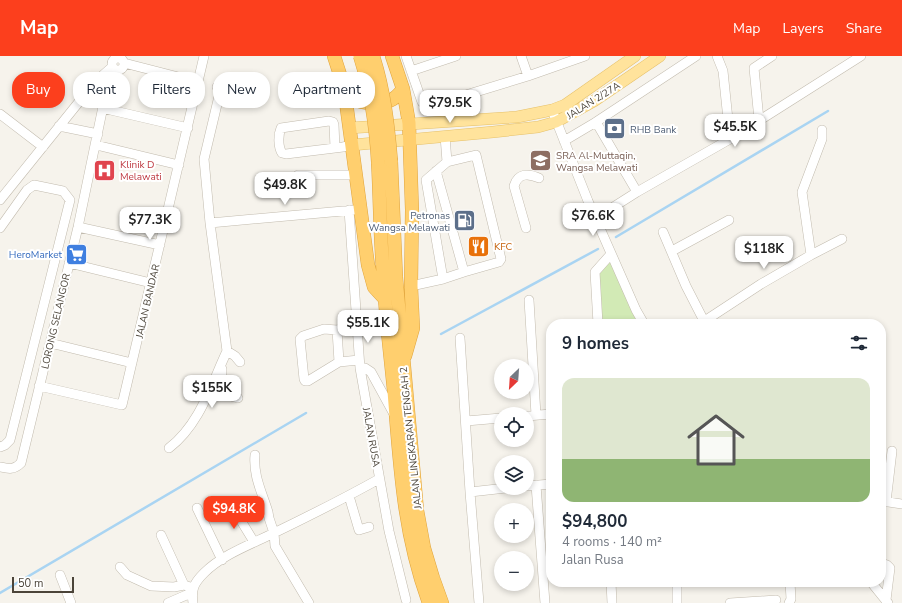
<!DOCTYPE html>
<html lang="en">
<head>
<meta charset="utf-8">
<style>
  body { margin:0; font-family:"Nunito Sans",sans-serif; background:#f2f2f3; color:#1f2937; height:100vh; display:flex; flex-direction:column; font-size:15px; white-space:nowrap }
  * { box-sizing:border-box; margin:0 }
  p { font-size:13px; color:#747a83 }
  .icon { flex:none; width:22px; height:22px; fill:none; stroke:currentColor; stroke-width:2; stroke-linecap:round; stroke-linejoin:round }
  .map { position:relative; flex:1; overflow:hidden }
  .panel { position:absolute; left:546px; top:263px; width:340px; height:268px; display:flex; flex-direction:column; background:#fff; border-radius:16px; box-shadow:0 2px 6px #0003 }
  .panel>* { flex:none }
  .guide { position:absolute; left:12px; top:16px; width:380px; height:36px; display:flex; gap:8px }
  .needle { width:26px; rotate:205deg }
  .buttons { position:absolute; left:494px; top:303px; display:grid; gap:8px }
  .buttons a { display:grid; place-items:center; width:40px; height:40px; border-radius:50%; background:#fff; box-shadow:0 2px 6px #0003; font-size:20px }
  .scale { position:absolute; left:12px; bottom:10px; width:62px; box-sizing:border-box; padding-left:4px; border:2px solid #4b4439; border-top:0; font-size:11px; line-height:14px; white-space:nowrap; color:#4b4439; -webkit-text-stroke:3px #fff; paint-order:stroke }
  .price { position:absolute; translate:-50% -34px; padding:0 9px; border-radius:8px; background:#fff; color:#222; font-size:13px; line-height:26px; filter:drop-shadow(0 1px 2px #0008) }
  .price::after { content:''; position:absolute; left:50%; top:24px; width:12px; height:9px; margin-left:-6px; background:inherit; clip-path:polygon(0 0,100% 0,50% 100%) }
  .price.on { background:#fc3f1d; color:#fff }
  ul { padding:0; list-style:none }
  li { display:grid; align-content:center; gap:8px; height:212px; padding:0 16px }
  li+li { border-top:1px solid #e0e1e3 }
  li span { display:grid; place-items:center; height:124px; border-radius:12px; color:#555 }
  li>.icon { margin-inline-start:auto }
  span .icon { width:72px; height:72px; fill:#fffc; stroke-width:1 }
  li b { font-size:17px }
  h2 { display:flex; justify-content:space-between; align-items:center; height:48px; padding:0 16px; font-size:17px }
  .chip { padding:0 14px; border-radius:16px; background:#fff; box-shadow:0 2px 6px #0003; font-size:14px; line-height:36px }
  .chip.on { background:#fc3f1d; color:#fff }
  header { display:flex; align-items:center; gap:24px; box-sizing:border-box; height:56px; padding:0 20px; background:#fc3f1d; color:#fff }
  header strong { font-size:19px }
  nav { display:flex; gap:22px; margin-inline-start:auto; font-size:14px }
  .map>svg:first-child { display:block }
</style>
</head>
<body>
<header>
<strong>Map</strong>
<nav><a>Map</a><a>Layers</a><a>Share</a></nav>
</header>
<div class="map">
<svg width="902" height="547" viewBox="0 0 902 547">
  <rect width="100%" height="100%" fill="#f6f3ec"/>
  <path fill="#d2eab5" d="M611,203L640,268H600L598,215Z"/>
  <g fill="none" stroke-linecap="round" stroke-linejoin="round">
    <path stroke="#a9d4f2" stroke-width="2.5" d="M616,181L828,55
      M441,278L598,193
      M0,537L306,357"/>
    <defs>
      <path id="minor" d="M406,0L422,46L433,49L528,20L585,0
        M521,0L528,20
        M717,0L723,15L730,83
        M112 8a6 6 0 1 1 12 0a6 6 0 1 1-12 0Z
        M124,7L198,26
        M411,15L456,0
        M303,29L342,25
        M217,31L219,34V40L204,103L210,167L227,295L235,300L240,306
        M102,52L188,72
        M552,54L588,145L636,254L644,268
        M0,58L43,91
        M759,64L754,12L772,0
        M596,66L637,136
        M59,70L98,78
        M564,85L596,66L696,0
        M96,89L179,109
        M335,92L334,69L333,66L329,65L281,72C278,79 278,91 282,97L286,98L343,91L352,89
        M447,106L476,99L501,203L499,206L464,216
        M298,119H356
        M0,144L95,26L111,12
        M349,154L360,312L389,475L406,544
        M596,162L637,136L730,83L861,0
        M210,167L354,154
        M78,171L160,189
        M0,172L27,134L34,129L63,135L70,144L10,384L5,389L0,391
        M526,172L514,130C518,117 528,117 539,122
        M663,176L686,230L704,265
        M672,195L729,164
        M811,199L802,136L822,83V74
        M69,207L151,227
        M443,223L426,124L447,106L445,80
        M411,230L443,223L464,216L436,115
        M529,244L536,359
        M598,268L595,216L611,198
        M700,268L761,228L811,199L842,183
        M337,274L339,306
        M460,282L470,436L479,547
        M50,287L132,307
        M359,304L339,306L308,325H305L304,323L300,283L303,280L324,273L337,274L357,270L386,257
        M360,312H365L371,316L394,358
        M222,313C222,331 217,337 238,342
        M39,330L122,349L204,0
        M527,360L551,358
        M466,365L501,362
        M169,392C200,368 211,329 227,295
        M255,399C253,420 262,436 268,456L269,462L274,477L275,490L309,547
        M0,411C9,413 14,414 21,407L78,171L111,12
        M536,429L545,547
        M527,430L551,428
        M470,436L506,432
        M349,440L359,474L369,471
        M882,445L902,448
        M886,446L892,395
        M232,450L254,486
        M197,452L222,504
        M161,479L184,529
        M881,507L887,509L890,512L886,544
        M120,511L127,519L151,530L174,531L184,529L193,532
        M60,519L71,547
        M611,526L612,547
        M677,526V547
        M871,526L888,547
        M168,547L191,537
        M193,547C191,533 194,527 204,517C223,498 252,488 276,476C311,459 345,442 379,423
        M730,547L776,544
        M789,547L791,543L790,526"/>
      <path id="major" d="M349,72L517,61L552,54L565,49L635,0
        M352,89L493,76L538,71L556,66L594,45L660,0"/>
      <path id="highway" d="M334,0L342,25L346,46L368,209L374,231L385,243
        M392,0L403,33L409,67L412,154L411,230L413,272L405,300
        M344,32C346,36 349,41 354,43C362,48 380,48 389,45C395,43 399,38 403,33
        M391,105L396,221L417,454L424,492L433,522L442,547
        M378,106C380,142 380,178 383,215C385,255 390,295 394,335C400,409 403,476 429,547"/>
    </defs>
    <use href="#minor" stroke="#c2bbae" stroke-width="10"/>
    <use href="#major" stroke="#e6c16a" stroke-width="12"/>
    <use href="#highway" stroke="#e0a43c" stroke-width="14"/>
    <use href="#minor" stroke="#fff" stroke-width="9"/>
    <use href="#major" stroke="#ffe39c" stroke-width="11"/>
    <use href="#highway" stroke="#ffcf6e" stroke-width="13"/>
    <defs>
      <path id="highway-bridge" d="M360,0C371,35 376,70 378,106
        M373,0C384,34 388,69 391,105"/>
    </defs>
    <use href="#highway-bridge" stroke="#e0a43c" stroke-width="14" stroke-linecap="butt"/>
    <use href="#highway-bridge" stroke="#ffcf6e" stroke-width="13"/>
  </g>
  <defs>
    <symbol id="bank-square" viewBox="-11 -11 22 22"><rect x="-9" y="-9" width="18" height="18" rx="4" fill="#5c6f8a" stroke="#fff"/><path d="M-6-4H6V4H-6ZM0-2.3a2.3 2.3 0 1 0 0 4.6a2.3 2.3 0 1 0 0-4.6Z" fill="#fff"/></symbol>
    <symbol id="school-square" viewBox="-11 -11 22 22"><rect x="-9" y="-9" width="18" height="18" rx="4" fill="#8d6e63" stroke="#fff"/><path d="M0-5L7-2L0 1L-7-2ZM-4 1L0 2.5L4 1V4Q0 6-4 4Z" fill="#fff"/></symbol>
    <symbol id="hospital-square" viewBox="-11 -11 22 22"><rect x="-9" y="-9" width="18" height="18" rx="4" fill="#e0444e" stroke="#fff"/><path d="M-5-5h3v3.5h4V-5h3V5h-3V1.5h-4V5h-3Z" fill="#fff"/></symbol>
    <symbol id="fuel-square" viewBox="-11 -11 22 22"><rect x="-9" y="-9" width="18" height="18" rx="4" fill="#5c6f8a" stroke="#fff"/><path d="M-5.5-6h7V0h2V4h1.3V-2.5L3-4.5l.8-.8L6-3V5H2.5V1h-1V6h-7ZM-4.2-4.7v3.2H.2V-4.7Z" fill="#fff"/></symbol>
    <symbol id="restaurant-square" viewBox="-11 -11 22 22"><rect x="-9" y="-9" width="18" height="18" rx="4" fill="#e8710a" stroke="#fff"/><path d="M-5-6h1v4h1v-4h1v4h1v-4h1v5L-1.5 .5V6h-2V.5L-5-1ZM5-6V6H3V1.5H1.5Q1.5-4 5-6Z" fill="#fff"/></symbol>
    <symbol id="supermarket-square" viewBox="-11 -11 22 22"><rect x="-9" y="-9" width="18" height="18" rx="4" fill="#3f7fe0" stroke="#fff"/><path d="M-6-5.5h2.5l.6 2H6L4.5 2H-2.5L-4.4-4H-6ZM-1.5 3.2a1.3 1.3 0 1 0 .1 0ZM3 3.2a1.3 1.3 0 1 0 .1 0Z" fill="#fff"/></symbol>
  </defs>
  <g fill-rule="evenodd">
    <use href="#bank-square" x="602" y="60" width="25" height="25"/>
    <use href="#school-square" x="528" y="92" width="25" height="25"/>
    <use href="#hospital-square" x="92" y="102" width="25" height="25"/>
    <use href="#fuel-square" x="452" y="152" width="25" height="25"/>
    <use href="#restaurant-square" x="466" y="178" width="25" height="25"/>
    <use href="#supermarket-square" x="64" y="186" width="25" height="25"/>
  </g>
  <g text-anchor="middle" stroke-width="4" stroke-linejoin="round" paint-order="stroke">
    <g font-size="10" fill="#4b4439" stroke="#fff">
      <text transform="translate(593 44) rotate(-32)" y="4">JALAN 2/27A</text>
      <text transform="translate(147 245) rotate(-77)" y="4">JALAN BANDAR</text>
      <text transform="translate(55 265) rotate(-77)" y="4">LORONG SELANGOR</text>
      <text transform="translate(372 381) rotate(80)" y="4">JALAN RUSA</text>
      <text transform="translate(410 382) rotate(-96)" y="4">JALAN LINGKARAN TENGAH 2</text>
    </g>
    <g font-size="10" fill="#4e5e75" stroke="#fff" text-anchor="start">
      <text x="630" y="77">RHB Bank</text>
      <text x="450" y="163" text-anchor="end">Petronas<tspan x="450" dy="12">Wangsa Melawati</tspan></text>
    </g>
    <g font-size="10" fill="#785e54" stroke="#fff" text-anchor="start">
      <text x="556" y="103">SRA Al-Muttaqin,<tspan x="556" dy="12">Wangsa Melawati</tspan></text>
    </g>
    <g font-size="10" fill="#be3a42" stroke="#fff" text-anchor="start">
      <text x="120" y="112">Klinik D<tspan x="120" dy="12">Melawati</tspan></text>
    </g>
    <g font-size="10" fill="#c56008" stroke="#fff" text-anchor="start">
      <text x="494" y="194">KFC</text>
    </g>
    <g font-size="10" fill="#366cbe" stroke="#fff" text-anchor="end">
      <text x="62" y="202">HeroMarket</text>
    </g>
  </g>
</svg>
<div class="buttons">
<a><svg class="needle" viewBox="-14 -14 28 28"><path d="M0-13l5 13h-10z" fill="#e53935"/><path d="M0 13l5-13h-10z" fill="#747a83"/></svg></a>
<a><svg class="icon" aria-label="locate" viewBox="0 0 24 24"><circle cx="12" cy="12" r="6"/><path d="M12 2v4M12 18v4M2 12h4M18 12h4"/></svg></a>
<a><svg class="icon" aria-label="layers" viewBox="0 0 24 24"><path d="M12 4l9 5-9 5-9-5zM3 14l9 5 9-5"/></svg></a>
<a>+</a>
<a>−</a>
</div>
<div class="scale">50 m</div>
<b class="price" style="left:450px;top:68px">$79.5K</b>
<b class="price" style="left:735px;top:92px">$45.5K</b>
<b class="price" style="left:285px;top:150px">$49.8K</b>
<b class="price" style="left:593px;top:181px">$76.6K</b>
<b class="price" style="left:150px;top:185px">$77.3K</b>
<b class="price" style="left:764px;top:214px">$118K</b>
<b class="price" style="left:368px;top:288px">$55.1K</b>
<b class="price" style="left:212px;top:353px">$155K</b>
<b class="price on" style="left:234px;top:474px">$94.8K</b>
<div class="guide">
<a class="chip on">Buy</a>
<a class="chip">Rent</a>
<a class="chip">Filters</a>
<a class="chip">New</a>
<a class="chip">Apartment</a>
</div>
<section class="panel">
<h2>9 homes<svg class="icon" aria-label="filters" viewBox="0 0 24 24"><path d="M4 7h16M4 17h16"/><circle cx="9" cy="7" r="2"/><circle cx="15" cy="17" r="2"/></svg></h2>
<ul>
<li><span style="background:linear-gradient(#dfe7d0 65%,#8fb573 0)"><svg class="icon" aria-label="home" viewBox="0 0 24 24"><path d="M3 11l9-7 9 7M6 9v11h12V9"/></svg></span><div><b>$94,800</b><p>4 rooms · 140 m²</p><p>Jalan Rusa</p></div></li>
</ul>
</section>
</div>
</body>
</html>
